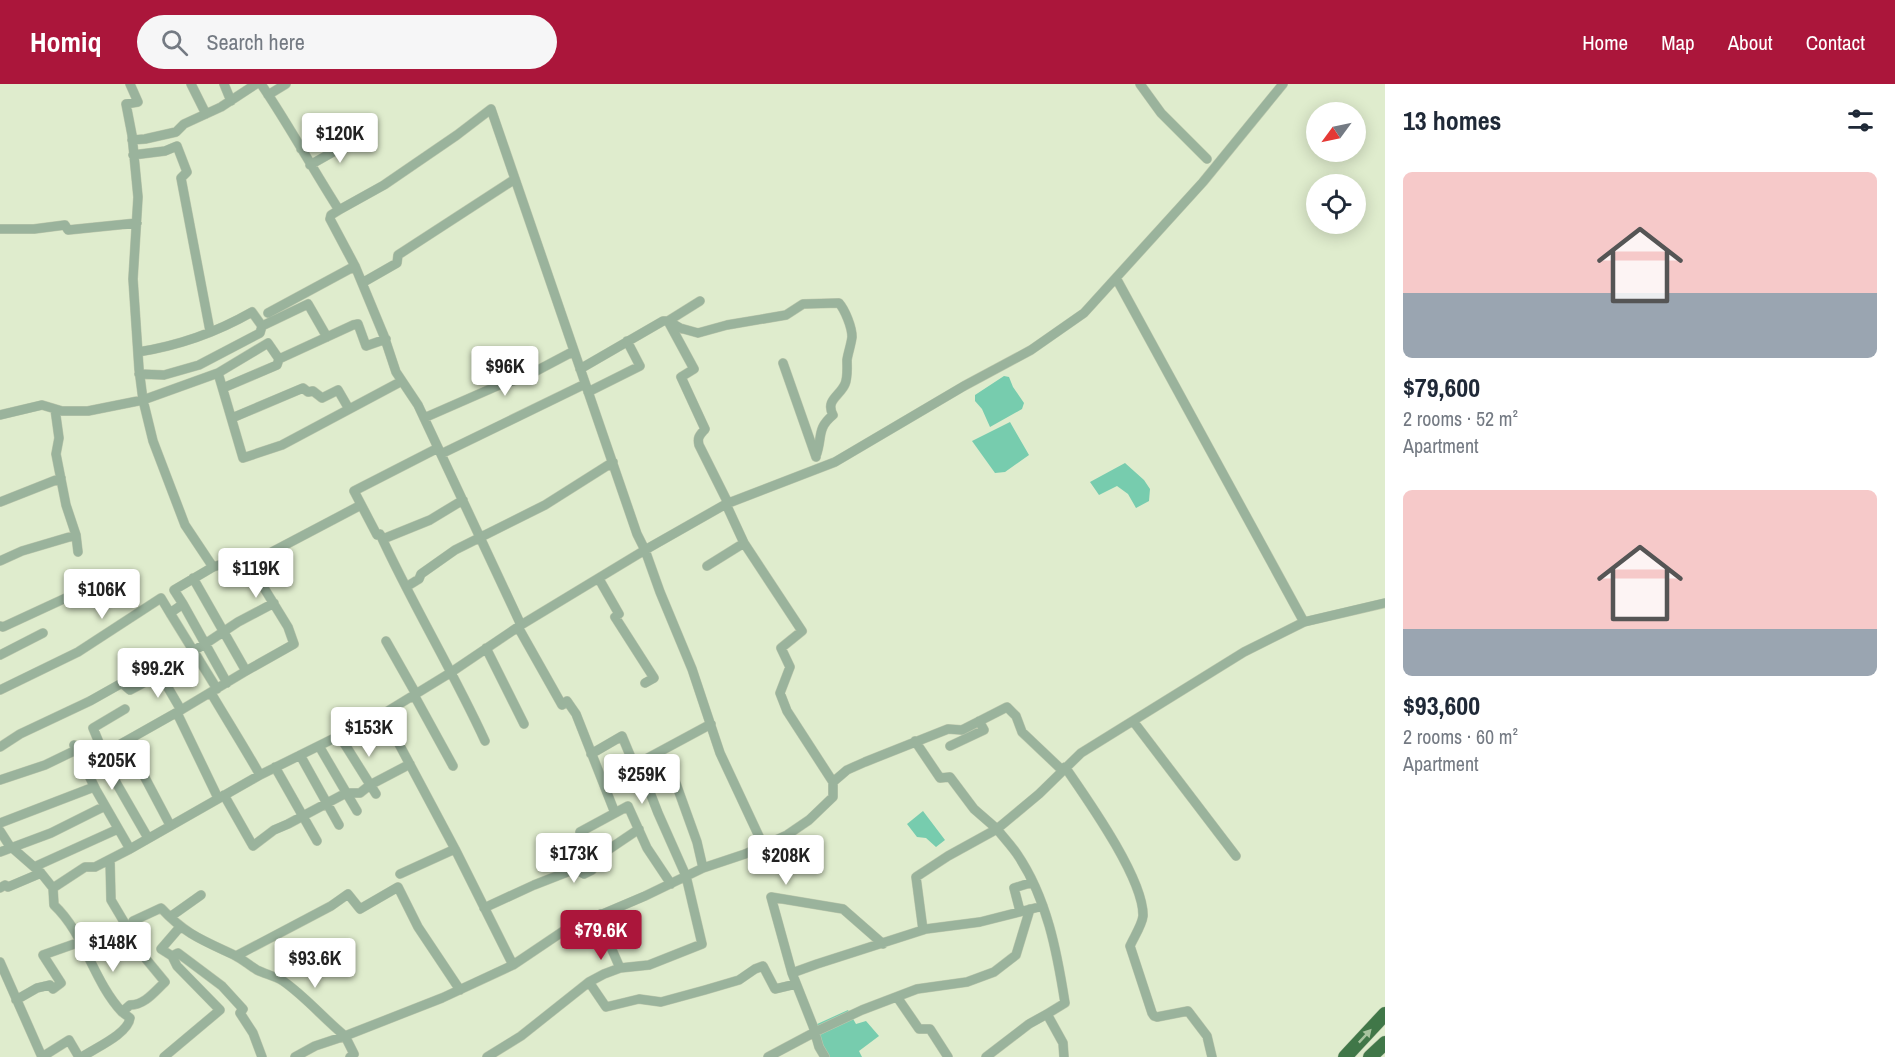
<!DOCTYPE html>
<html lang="en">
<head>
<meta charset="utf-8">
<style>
  body { margin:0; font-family:"Archivo Narrow",sans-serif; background:#f6f6f7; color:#1f2937; height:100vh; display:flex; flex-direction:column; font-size:22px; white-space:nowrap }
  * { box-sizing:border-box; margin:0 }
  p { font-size:20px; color:#747a83 }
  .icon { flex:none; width:33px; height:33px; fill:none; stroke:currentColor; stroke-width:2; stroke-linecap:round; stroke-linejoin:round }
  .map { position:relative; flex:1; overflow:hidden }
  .panel { display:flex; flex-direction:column; background:#fff; width:510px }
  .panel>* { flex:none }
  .needle { width:39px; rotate:237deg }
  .fabs { position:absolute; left:1306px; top:18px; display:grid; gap:12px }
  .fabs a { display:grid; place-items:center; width:60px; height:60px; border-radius:50%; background:#fff; box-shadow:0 3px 15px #0003; font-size:30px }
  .price { position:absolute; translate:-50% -51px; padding:0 14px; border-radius:6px; background:#fff; color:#222; font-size:20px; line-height:39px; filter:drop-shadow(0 2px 3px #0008) }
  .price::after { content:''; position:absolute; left:50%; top:36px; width:18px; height:14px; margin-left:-9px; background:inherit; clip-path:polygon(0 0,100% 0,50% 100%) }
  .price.on { background:#ab163b; color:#fff }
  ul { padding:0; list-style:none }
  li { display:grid; align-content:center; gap:12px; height:318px; padding:0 18px }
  li span { display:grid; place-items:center; height:186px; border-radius:9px; color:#555 }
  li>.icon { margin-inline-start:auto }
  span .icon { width:108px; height:108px; fill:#fffc; stroke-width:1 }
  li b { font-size:26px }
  h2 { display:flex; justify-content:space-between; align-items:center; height:72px; padding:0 18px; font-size:26px }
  header { display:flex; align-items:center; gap:36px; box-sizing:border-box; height:84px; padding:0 30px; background:#ab163b; color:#fff }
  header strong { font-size:28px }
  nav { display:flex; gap:33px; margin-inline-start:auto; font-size:21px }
  .search { width:420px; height:54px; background:#f6f6f7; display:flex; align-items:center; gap:15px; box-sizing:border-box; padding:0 21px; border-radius:33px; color:#747a83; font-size:22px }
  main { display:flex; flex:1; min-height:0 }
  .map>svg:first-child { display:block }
</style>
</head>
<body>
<header>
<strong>Homiq</strong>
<div class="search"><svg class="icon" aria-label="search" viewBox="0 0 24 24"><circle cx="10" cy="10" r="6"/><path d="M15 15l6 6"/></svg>Search here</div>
<nav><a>Home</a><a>Map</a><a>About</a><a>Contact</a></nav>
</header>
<main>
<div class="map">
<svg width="1385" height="973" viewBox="0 0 1385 973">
  <rect width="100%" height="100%" fill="#dfeccd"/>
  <path fill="#77ccae" d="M1004,292L1009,293L1013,303L1024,319L1022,325L990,343L982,325L975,317V311Z
    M1010,338L1029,371L1005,388L995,389L972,357Z
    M1125,379L1144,396L1150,405L1149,417L1136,424L1128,410L1117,402L1099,411L1090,398Z
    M923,727L945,756L936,763L926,754L917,753L907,740Z
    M848,926L856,940L866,937L879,952L859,967L862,973H828L821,962L815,941Z"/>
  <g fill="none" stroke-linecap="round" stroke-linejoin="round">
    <defs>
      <path id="minor" d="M130,0L138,18L126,20L132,51L138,113L133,195L139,285L143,316L153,357L185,441L213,483
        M191,0L206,30
        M224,0L231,17
        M261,0C289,41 312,84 339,126L331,131L330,135L355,182L384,252L396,288L418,321L521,541
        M1140,0L1161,29L1207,75
        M268,11L286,0
        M132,56L145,55L176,48L184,40L221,23L256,0
        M301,65L354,35
        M133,71L165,67L177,62L187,88L181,94L210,247
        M310,81L356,55
        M339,126L384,101L457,51L491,25L637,450L645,466L660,508L692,585L720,669L764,763
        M0,145H34L65,141L68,146L137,139
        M1116,194L1304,538
        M362,199L397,179L398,171L515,95
        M700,217L668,237L680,244L698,249L727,241L786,231L803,220L839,219C845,226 852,243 852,253C851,261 848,269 847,276C847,284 848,293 845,300C840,312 825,316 833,331C816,345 823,353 816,372
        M268,229L355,182
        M138,268C177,262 217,248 252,228L262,242L308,220L327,253
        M783,279L816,373
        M580,285L663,237H668L694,285L681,293L705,345C700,351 697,353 699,361L728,419
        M218,289L268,259L279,275
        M139,290L164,291L199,281L260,249L262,242
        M223,304L277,281L279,275L353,241L358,240L366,262L386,255
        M588,308L640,282L627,257
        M55,325L59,354L56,370L66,421L76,451L78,468
        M0,331L42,321L62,327H88L143,316L218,289L243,374L282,361L402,297
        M232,334L303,304L308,308L313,307L322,314L338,306L349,325
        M424,334L504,299L521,295L574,267
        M438,364L354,407L377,451L380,450C412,520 453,587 485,657
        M441,370L585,300
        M0,418L61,394
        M726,420L744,459L802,547L781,564L790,583L780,609L787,627L833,698
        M383,455L430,436L463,416
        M0,477L22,467L76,451
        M249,480L361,421
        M707,482L744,459
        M193,494L246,587
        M599,495L619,530L615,533L654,594L645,599
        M406,503L419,495L421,490L455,466L545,421L613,378
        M183,520L227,599
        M170,529L217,605
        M0,542L3,543L96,500
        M518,543L562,621L567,617L576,630L615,729
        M386,557L416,610
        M486,564L524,640
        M0,571L43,549
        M160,590L167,582L205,560L238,538L274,519
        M0,606L78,568L161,514L170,529L183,520L174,506L213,483L245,473L288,543L294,560L246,587L181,626L160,590L130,606L122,599L90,617L20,650L0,663
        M211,609C227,636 244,663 260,691
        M414,611L453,682
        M125,625L93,644L114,695L148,754
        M383,630L455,765L513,881L565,846L645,812L703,784L745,770L787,751L809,736L833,713V698L847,686L865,678L948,645L962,646L1007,623L1016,632L1022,648L1062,686
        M178,631L218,714
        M1133,637L1236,772
        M339,651L376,710
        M915,657L940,694L950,693L974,725L997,745L948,772L916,793L923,846
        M74,661L96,706L130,765
        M319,662L357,727
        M950,662L984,646L979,637
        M103,670L181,626
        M133,671L170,741
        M300,671L339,741
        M635,681L711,640
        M275,683L317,757
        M670,683L697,758L703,784
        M1065,683C1087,715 1144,795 1143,832C1142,841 1134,853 1130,862L1152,929L1154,932L1157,933L1188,927L1207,952L1212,973
        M0,696L45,681L76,666
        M224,711L253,762L274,746L288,740L346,709H360L370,701L410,680
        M0,739L94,703
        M0,747L9,761L41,789L53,804L54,821C85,850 93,897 122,928L130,921C145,921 155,907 165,898L146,875L111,816L110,776
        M580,748L628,722L647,764L671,800
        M0,768L51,749L105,722
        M34,783L118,745
        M400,790L455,765
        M0,804L5,801L8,803L41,789
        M53,804L85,783H95L130,765L260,691L383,630L450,589L521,541L645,466L726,420L835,378L964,302L1031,266L1084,229L1203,98L1283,0
        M484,824L534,801L575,785L584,790L592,786L590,778L639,745
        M1020,827L1014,804L1033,798
        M601,830L606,852L620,884
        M170,833L201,811
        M133,837L161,824C185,850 202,856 234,871C242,875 249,881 257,886C265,890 275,892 283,897C306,913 323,934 345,952L442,914L513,881
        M180,843L161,865L172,872L178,869L222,902L243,925L240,929L253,949L262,973
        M236,872L331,822L348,810L360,825L398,803L418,843L460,906
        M0,878L42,973
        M792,889L771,813L843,825L883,860
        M589,898L606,923L639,915L661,918L705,906L739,896L755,885L763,882L775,905L796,900
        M897,913L919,945H930L948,973
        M16,916L37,904L50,901L53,905L61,899L43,871L80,858
        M1047,930L1065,919C1057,868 1047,814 1017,770C1011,761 1003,753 997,745L1039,710L1081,669L1244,568L1304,538L1385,519
        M42,973L69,956L79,973
        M82,973C95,964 128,950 130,934L122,928
        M164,973L220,926L177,882L172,872
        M295,973L315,962L345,952L354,970L350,973
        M487,973L521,952L589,898L604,890L620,884L649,881L702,860L686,792L658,729L649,706L632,676L622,652L591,670
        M768,973L815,948L862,926L917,905L967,898L994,888L1016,871L1030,825
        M825,973L819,963L813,942L792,889L817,880L926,845L980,838L1043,822
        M986,973L1029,940L1047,930L1063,959L1064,973"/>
      <path id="highway" d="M1345,973L1385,930
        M1370,973L1385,959"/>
    </defs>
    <use href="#minor" stroke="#bec9ae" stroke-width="10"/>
    <use href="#highway" stroke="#bec9ae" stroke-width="15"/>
    <use href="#minor" stroke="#9ab39c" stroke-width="9"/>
    <use href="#highway" stroke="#407748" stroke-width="14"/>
  </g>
  <defs><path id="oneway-solid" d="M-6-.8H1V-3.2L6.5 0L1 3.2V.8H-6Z" transform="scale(1.5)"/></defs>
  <use fill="#a7c39e" href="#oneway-solid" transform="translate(1365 952) rotate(-47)"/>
</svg>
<div class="fabs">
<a><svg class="needle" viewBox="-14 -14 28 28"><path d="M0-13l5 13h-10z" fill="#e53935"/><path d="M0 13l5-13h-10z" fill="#747a83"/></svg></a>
<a><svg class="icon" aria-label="locate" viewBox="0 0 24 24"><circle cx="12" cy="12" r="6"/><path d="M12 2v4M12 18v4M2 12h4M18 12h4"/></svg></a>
</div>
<b class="price" style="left:340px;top:80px">$120K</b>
<b class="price" style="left:505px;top:313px">$96K</b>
<b class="price" style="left:256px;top:515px">$119K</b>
<b class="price" style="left:102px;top:536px">$106K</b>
<b class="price" style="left:158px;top:615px">$99.2K</b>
<b class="price" style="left:369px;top:674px">$153K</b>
<b class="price" style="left:112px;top:707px">$205K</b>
<b class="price" style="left:642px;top:721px">$259K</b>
<b class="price" style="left:574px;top:800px">$173K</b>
<b class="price" style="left:786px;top:802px">$208K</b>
<b class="price on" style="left:601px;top:877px">$79.6K</b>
<b class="price" style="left:113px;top:889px">$148K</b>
<b class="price" style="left:315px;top:905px">$93.6K</b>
</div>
<section class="panel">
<h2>13 homes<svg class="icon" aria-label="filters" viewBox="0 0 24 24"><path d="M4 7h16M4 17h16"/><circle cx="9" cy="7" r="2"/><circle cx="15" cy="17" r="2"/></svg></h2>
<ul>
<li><span style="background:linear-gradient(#f6c9c9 65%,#9aa5b1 0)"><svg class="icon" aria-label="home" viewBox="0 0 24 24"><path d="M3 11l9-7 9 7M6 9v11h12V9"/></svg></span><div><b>$79,600</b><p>2 rooms · 52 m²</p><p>Apartment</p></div></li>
<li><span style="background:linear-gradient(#f6c9c9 75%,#9aa5b1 0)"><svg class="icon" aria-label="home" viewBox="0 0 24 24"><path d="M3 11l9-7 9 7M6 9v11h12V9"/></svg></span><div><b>$93,600</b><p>2 rooms · 60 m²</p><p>Apartment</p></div></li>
</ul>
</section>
</main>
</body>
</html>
